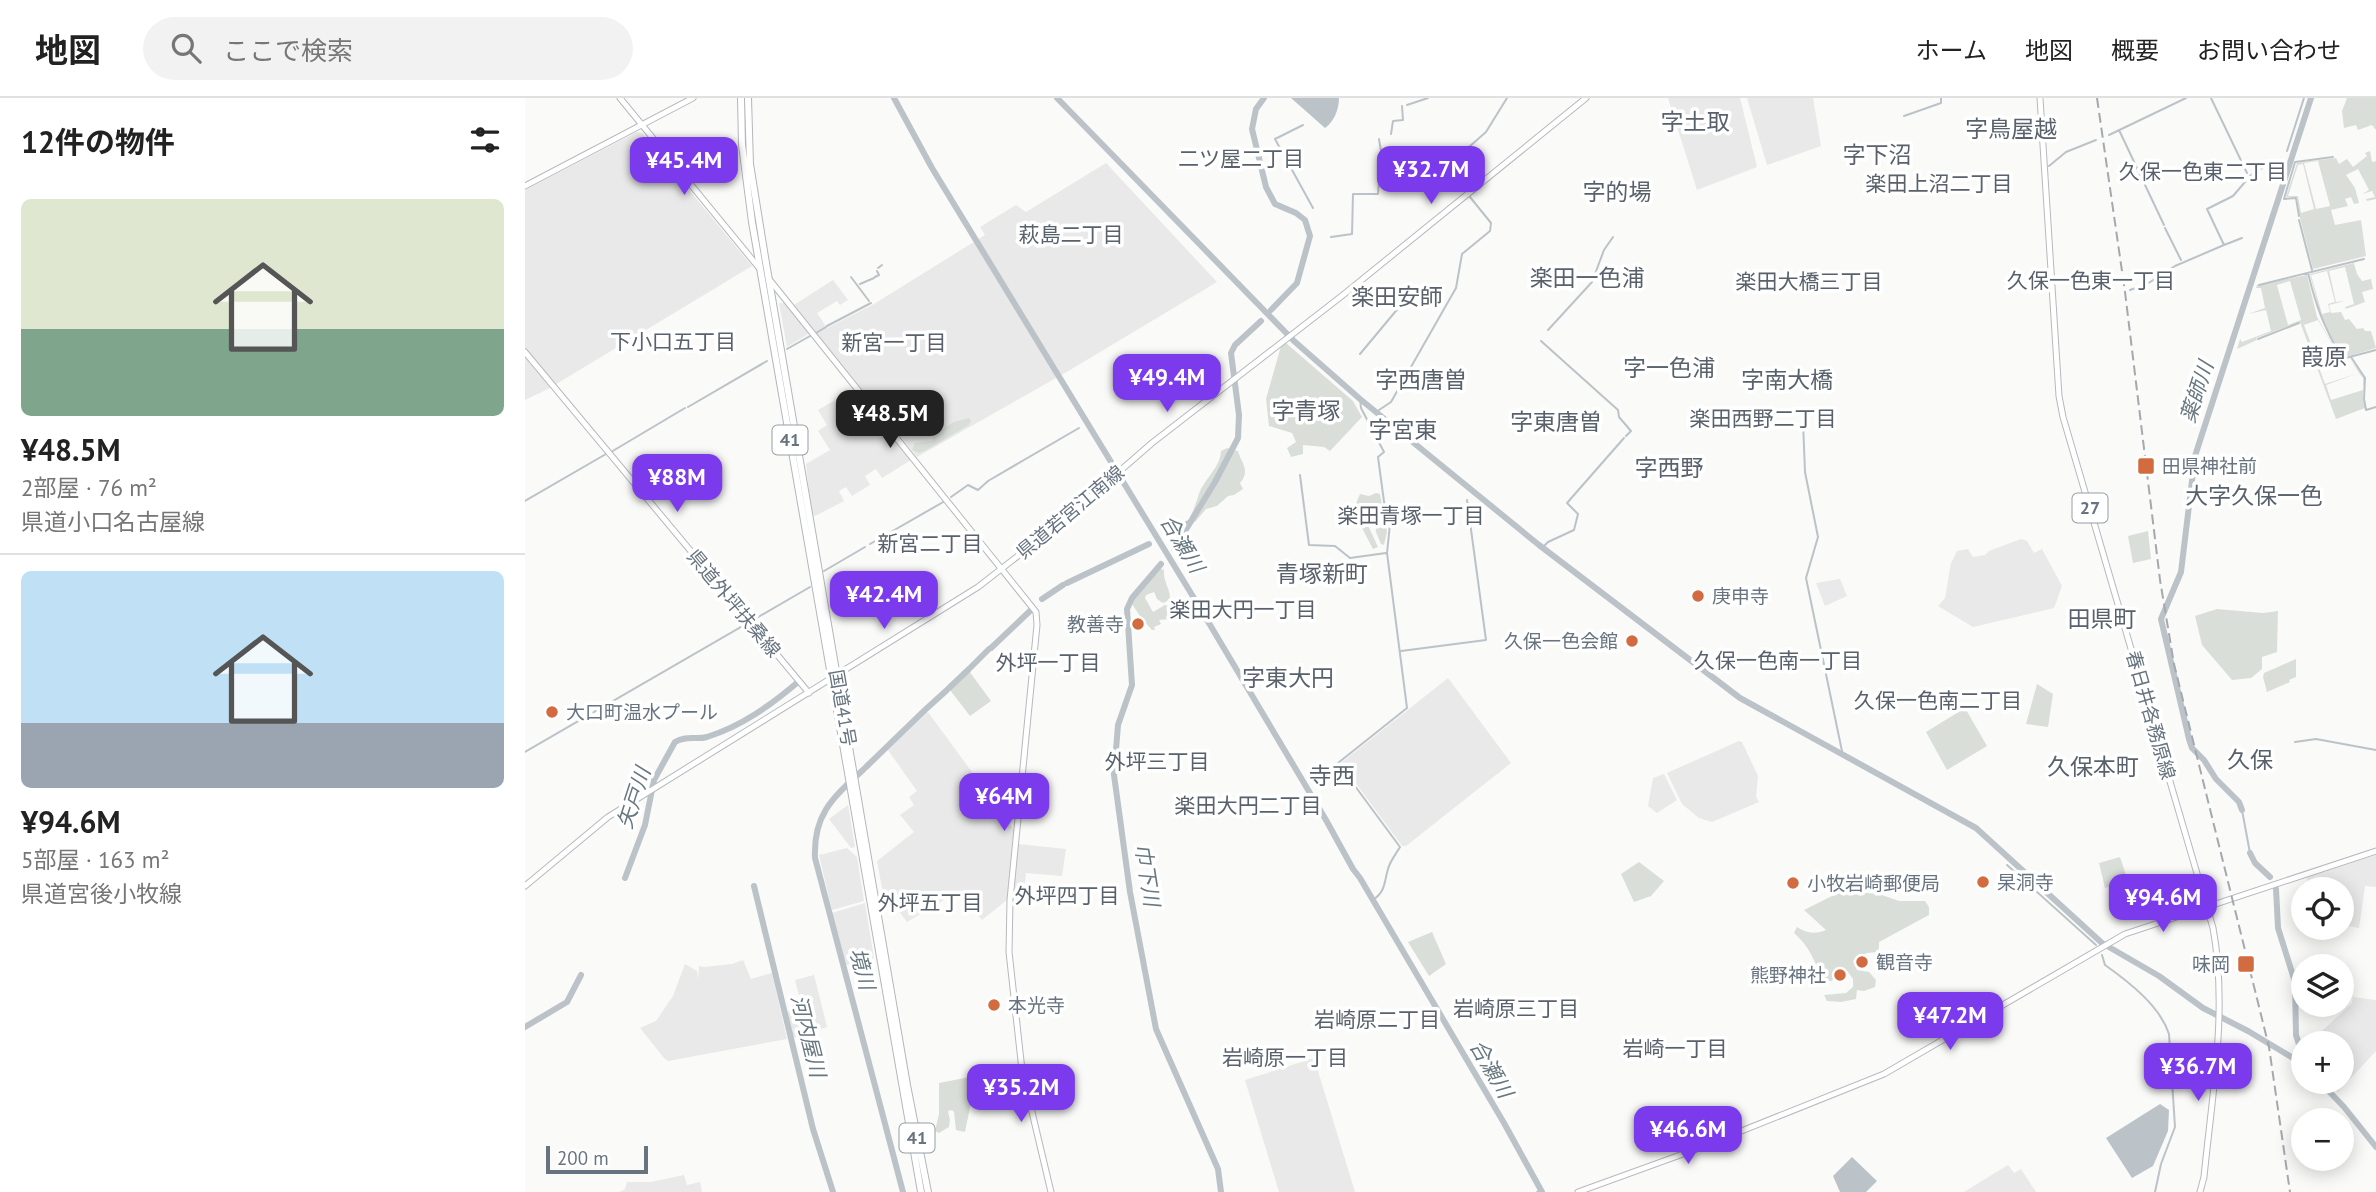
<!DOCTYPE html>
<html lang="ja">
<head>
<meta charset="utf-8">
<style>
  body { margin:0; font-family:"PT Sans","Noto Sans JP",sans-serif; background:#f2f2f2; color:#222; height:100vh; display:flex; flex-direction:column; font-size:26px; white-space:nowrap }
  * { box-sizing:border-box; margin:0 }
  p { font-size:23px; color:#767676 }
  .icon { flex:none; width:38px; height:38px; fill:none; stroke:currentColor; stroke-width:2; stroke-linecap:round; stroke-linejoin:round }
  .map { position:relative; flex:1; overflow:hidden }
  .details { display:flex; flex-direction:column; background:#fff; width:525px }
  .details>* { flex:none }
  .tools { position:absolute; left:1766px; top:779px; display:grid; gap:14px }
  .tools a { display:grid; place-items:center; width:63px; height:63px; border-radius:50%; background:#fff; box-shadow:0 4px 18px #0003; font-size:35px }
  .scale { position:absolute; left:21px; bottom:18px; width:102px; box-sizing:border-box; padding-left:7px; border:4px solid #677480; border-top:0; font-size:19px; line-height:24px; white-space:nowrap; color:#677480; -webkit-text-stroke:5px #fff; paint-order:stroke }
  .price { position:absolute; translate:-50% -60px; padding:0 16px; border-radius:14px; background:#7c3aed; color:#fff; font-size:23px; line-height:46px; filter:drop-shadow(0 2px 4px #0008) }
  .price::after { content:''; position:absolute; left:50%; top:42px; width:21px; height:16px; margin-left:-10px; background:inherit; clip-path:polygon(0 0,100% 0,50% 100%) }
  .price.active { background:#222; color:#fff }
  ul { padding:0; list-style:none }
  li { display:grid; align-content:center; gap:14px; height:371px; padding:0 21px }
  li+li { border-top:2px solid #e0e0e0 }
  li span { display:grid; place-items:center; height:217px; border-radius:10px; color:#555 }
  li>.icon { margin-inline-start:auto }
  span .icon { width:126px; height:126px; fill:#fffc; stroke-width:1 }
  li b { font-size:30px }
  h2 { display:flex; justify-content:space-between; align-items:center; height:84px; padding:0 21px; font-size:30px }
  header { display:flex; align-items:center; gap:42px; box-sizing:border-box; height:98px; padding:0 35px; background:#fff; border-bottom:2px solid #e0e0e0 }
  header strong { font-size:33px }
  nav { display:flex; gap:38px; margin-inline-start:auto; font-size:24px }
  .search { width:490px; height:63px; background:#f2f2f2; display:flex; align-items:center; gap:18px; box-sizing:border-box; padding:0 24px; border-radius:38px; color:#767676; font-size:26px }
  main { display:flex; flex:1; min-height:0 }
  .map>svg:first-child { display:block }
</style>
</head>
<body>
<header>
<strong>地図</strong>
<div class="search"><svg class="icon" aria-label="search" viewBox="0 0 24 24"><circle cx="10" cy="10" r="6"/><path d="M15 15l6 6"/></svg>ここで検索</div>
<nav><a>ホーム</a><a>地図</a><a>概要</a><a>お問い合わせ</a></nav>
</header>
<main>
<section class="details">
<h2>12件の物件<svg class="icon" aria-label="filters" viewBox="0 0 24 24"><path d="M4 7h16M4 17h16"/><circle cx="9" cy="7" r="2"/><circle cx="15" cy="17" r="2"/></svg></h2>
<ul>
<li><span style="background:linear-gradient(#dfe7d0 60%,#7fa58c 0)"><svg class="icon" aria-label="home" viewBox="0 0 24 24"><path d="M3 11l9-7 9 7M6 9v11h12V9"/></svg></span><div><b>¥48.5M</b><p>2部屋 · 76 m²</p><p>県道小口名古屋線</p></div></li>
<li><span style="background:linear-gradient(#bfe0f5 70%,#9aa5b1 0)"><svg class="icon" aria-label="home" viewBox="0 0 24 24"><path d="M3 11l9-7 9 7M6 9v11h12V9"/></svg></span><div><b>¥94.6M</b><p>5部屋 · 163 m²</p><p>県道宮後小牧線</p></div></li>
</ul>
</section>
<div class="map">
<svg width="1851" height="1094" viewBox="0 0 1851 1094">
  <rect width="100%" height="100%" fill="#fafaf8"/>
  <path fill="#e8e9e8" d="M1143,0H1215L1232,69L1172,92Z
    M1222,0H1288L1296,48L1242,67Z
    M112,34L117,35L227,168L23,291L0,302V92Z
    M581,65L692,184L545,272L392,359L269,207L308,182L323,202L315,207L312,203L292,215L302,230L349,206L460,137L455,129L491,107L501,114Z
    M254,205H261L285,235L262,249Z
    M332,293L386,362L357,380L351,371L340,378L345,387L327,398L321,389L314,393L319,403L290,418L288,417L284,393L281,366L305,352L293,333L302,327L293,312L312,301L315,304Z
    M1496,441L1502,443L1509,455L1517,451L1537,488L1529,510L1448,529L1413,508L1420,500L1426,465L1432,453L1443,451L1448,459L1460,457L1464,453Z
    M1315,481L1322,498L1300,508L1291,485Z
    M923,580L986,665L881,748H877L816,665Z
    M403,614L490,733L483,801L457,822L432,794L382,824L357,790L352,763L389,734L375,717L389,707L384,699L392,693L363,652Z
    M1214,643L1217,644L1233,678L1231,699L1234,704L1187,724L1174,720L1157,706L1142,675Z
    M1139,676L1152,702L1132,715L1123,708L1128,680Z
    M323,707L330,749L326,750L304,721Z
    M493,746L541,751L537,778L501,775L498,801L488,800Z
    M322,750L332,759L339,803L307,812L294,757Z
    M1851,757V789L1840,788L1834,830L1817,827L1816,791H1784L1782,779Z
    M340,805L349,860L321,867L307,815Z
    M218,862L226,881L247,875L262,941L143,963L139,960L115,930L131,923L148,898L160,866L172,873L173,881L174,868L179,869L207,866Z
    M289,877L302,929L268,940L262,914L277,909L270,882Z
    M1828,899L1851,902V953L1813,994L1804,984H1816V945H1784L1827,905Z
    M789,960L815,1045L830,1094H754L720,982Z
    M1483,1067L1489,1075L1496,1071L1511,1094H1439Z
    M159,1077L162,1087L175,1084L177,1094H94L100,1091L102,1084H126Z"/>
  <path fill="#daded8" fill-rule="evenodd" d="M1822,0H1851V32L1847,27L1833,32L1831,27L1819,30L1817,13Z
    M1845,53L1847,64L1851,63V101L1842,103L1841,101L1850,99L1847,93L1837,96L1844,92L1833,71L1821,77L1830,90L1834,105L1829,106L1826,99L1820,101L1823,108L1806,112L1810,127L1836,122L1841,158L1788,171L1775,120L1772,99H1761L1772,65L1811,60L1814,66L1822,61L1828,69L1842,58L1840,55ZM1793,63L1805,108L1791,111L1779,65ZM1778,66L1789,111L1776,115L1773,98H1763L1773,67Z
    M1829,165L1832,176L1837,183L1846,181L1848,191L1837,194L1840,204L1821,211L1820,209L1829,206L1820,169L1804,173L1811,204L1820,203L1804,207L1806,215L1816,214L1820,222L1824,221L1832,231L1838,230L1840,233H1846L1851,250L1818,260L1805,240L1796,219L1785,176ZM1802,173L1810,204L1803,206L1805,214L1797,216L1786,177Z
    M1782,177L1792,219L1817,263L1795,272L1800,286L1834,275L1825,260L1839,280L1838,301L1840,310L1811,321L1775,224L1731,240L1732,242L1712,251L1715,241L1717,244L1746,233L1741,212L1723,216L1740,210L1736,190H1731L1732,187ZM1765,183L1776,222L1763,227L1752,187ZM1793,222L1808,248L1789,254L1779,227ZM1834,275L1838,280V292L1806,302L1801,287Z
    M761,245L828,303L837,319L805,353L799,349L778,347V356L766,359L762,350L771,344L767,335L744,328L741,301L756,248Z
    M444,320L446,323L444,327L401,352L394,355L387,352L390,345L407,343L411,330L417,331L429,324Z
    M702,350L713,353C716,365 726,372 715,385L718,391L709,397L703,398L692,408L681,411L670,424L662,425C667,416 670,408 673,399C678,381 695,371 696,353Z
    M851,395L855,396L858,413L855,416L861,421L862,434L859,447L856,446L851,434L850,421L844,419L840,421L853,449L848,451L828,413L835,396L844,398Z
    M1623,433L1626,461L1608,465L1603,438Z
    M632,469L639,472C638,484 646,492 645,502L638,505L632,501L629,494L621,497L620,500L628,514L640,507L645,509L647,515L645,521L634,522L636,526L629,529L630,532H627L617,521L605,503Z
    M1692,511L1738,515L1753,513L1752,554L1737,559V571L1726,580L1707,582L1677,547L1670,518Z
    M1771,561V579L1764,582L1765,584L1742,594L1738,579L1739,575Z
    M444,573L466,603L445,618L425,592Z
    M1512,586L1528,596L1523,629L1501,626Z
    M1440,610L1462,648L1422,672L1401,634Z
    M1595,759L1603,783L1580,790L1574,765Z
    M1114,764L1139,783L1126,798L1109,804L1096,776Z
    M1317,793L1354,796L1374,803H1400L1404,809V817L1354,844V854L1342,855L1328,863L1332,872L1344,874L1351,882L1350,889L1339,893L1332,892L1331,901L1316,904L1302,903L1299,897L1321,895L1328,889V881L1323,874L1311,873L1307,883H1296C1291,863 1284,848 1269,835L1272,829C1282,836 1291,836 1301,832L1279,812Z
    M907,834L921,866L904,878L883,844Z
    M445,979L449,990L440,1034L431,1032L429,1014L427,1012L423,1013L425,1022L424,1029L414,1035L410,1033L414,1016V985Z"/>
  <path fill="#bbc3c8" d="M766,0H814C814,11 809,24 800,30Z
    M1635,1006L1644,1012L1643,1033L1628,1068L1607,1080L1581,1040Z
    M1327,1059L1352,1083L1341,1094H1315L1308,1078Z"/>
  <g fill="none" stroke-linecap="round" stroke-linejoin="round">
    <path stroke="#bbc3c8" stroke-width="2" d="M1686,0L1722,75
      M882,7L903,0
      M1379,18L1416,5V0
      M778,27L750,41L788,110
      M1594,32L1639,127
      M866,36L868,23L878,22L877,8
      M1584,37L1661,0
      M1762,53L1779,0
      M1524,68L1541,54L1571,42
      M946,88L928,66V63L961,34L982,0
      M1774,118L1771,100L1759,101L1770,64L1808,59
      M1774,122L1787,172
      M1640,130L1656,162
      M806,139L827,136L828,96H853L856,53L854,41
      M1699,147L1717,140
      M353,170L357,167
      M1783,175C1792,212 1799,228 1817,261L1851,252
      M326,179L344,203
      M350,179L354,177L352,173
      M335,186L349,180
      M1734,187L1839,161
      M1605,192L1622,186L1650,168L1699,147L1682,111L1708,98L1726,77L1742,67
      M302,228L346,205
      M1023,232L1067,184L1079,152L1088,139
      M291,235L301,229
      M1733,241L1774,225
      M1016,243L1093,312L1094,319L1106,333L1101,338
      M262,251L285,238
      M835,256L880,202
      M1826,259L1840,280L1839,301L1841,312L1851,309
      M835,301L836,310L859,354L853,359L860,411L865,426L862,455L882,610L813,665L875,749C871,756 865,763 863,771C859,784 861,793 848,802
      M163,309L242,263
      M851,314L866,304L931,190L937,156L965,133L966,125L945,99
      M1278,324L1280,374L1293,439L1281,480L1318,658
      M86,354L160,310
      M775,377L784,447L810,448L825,460L861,455
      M426,399L443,387L453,392L463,383L554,330
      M0,403L81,356
      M345,446L420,403
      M1017,450L1023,444L1049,432L1053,416L1042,405L1099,340
      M299,473L340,449
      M876,553L961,542L942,402
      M1770,644L1791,641L1851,652
      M0,654L285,489
      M1717,712L1725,755
      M1482,767L1571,847
      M1577,857L1580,867C1604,884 1635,908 1644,936L1650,1029L1636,1066L1630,1094
      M1012,1094L1015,1092"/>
    <path stroke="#bbc3c8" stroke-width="6" d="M369,0L407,70L675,510L801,722L828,771L835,780L979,1025L1017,1094
      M532,0L769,243L835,301L1014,447L1215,600L1451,730L1577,845L1634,878L1678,910L1723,933L1778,966
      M739,0L731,11L727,31L741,89L750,106L771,115L780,122L785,138L772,185L746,212
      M643,434L664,425
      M649,451L690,384L713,340L714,317L706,255L710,247L736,223
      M636,466L607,500L602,511L607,587L593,627L589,677L605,794L631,931L693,1071L696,1094
      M542,485L624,446
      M517,501L538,487
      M466,550L506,512
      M445,570L464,551
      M424,590L444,571
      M401,611L422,592
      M341,669L400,612
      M339,671C309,699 288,715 290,760L378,1094
      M1717,712L1714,704L1691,681L1679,662L1667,650L1664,641L1636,521L1656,474L1670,358L1786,0
      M1725,755L1730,765L1745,779
      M100,780L120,727L129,682L150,644C161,637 171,642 182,639C217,628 246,607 273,584
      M229,788L288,1031L308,1094
      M1751,791L1753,830L1770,884L1771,937L1778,959
      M0,929L42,904L56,877
      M1795,984L1819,1009L1851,1049"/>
    <defs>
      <path id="major" d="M95,0L235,171
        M1515,0L1534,298L1538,319L1688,830C1703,911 1687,997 1679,1079L1675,1094
        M0,88L168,0
        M244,181L511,514L512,527L485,802L484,854L497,972L526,1094
        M0,254L284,595
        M0,788L83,719L453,489L534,426L627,345L818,197L1061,0
        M1053,1094L1169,1052L1359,976L1600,836L1851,753"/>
      <path id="highway" d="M216,0L217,47L227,124L396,1094
        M223,0L225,66L240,159L382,987L403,1094"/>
    </defs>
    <use href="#major" stroke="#b6b9bd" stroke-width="7"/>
    <use href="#highway" stroke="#b3b7bb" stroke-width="8"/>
    <use href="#major" stroke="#fff" stroke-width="5"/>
    <use href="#highway" stroke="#fff" stroke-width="6"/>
    <path stroke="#a4a9af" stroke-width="2" stroke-dasharray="10 5" stroke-linecap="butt" d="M1572,0L1600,194L1635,482L1649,566L1744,949L1765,1094"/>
  </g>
  <g fill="#d26b40" stroke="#fff" stroke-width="2.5">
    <rect x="1612" y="359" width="18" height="18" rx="3.5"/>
    <circle cx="1173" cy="498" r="7"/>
    <circle cx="613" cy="526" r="7"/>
    <circle cx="1107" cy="543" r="7"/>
    <circle cx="27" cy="614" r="7"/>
    <circle cx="1458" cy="784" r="7"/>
    <circle cx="1268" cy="785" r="7"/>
    <circle cx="1337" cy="864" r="7"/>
    <rect x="1712" y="857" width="18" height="18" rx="3.5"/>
    <circle cx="1315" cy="877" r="7"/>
    <circle cx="469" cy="907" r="7"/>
  </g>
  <g text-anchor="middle" stroke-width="7" stroke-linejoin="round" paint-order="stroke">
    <g fill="#fff" stroke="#959ea6" stroke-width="2">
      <rect x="247.5" y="327.5" width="35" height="29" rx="5"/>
      <rect x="1547.5" y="395.5" width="35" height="29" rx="5"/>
      <rect x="374.5" y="1025.5" width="35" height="29" rx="5"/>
    </g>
    <g font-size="18" font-weight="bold" fill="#677480">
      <text x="265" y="348">41</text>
      <text x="1565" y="416">27</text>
      <text x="392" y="1046">41</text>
    </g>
    <g font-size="19" fill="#677480" stroke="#fff" text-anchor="start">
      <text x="1637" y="375">田県神社前</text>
      <text x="1187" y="505">庚申寺</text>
      <text x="599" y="533" text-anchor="end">教善寺</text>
      <text x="1093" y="550" text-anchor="end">久保一色会館</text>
      <text x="41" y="621">大口町温水プール</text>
      <text x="1472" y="791">杲洞寺</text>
      <text x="1282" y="792">小牧岩崎郵便局</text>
      <text x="1351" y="871">観音寺</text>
      <text x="1705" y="873" text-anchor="end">味岡</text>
      <text x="1301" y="884" text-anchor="end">熊野神社</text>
      <text x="483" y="914">本光寺</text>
    </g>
    <g font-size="19" fill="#677480" stroke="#fff">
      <text transform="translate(545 414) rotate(-40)" y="7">県道若宮江南線</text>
      <text transform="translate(209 505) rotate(50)" y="7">県道外坪扶桑線</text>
      <text transform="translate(318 610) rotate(80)" y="7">国道41号</text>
      <text transform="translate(1626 617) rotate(74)" y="7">春日井各務原線</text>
    </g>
    <g font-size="21" fill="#59626c" stroke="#fff">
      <text x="716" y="68">二ツ屋二丁目</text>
      <text x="1678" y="81">久保一色東二丁目</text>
      <text x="1414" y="93">楽田上沼二丁目</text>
      <text x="546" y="144">萩島二丁目</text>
      <text x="1566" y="190">久保一色東一丁目</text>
      <text x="1284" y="191">楽田大橋三丁目</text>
      <text x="148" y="251">下小口五丁目</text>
      <text x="369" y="252">新宮一丁目</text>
      <text x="1238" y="328">楽田西野二丁目</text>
      <text x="886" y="425">楽田青塚一丁目</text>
      <text x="405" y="453">新宮二丁目</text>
      <text x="718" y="519">楽田大円一丁目</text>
      <text x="1253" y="570">久保一色南一丁目</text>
      <text x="523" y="572">外坪一丁目</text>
      <text x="1413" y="610">久保一色南二丁目</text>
      <text x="632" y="671">外坪三丁目</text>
      <text x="723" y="715">楽田大円二丁目</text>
      <text x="542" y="805">外坪四丁目</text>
      <text x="405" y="812">外坪五丁目</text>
      <text x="991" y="918">岩崎原三丁目</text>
      <text x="852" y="929">岩崎原二丁目</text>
      <text x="1150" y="958">岩崎一丁目</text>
      <text x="760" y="967">岩崎原一丁目</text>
    </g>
    <g font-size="21" font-style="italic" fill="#687880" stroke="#fff">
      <text transform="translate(1672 294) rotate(-72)" y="7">薬師川</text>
      <text transform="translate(657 446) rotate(59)" y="7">合瀬川</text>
      <text transform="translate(109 700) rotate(-72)" y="7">矢戸川</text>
      <text transform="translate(622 777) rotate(81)" y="7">巾下川</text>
      <text transform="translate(337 871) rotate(75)" y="7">境川</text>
      <text transform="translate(283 938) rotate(76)" y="7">河内屋川</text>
      <text transform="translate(966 971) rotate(60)" y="7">合瀬川</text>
    </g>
    <g font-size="23" fill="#59626c" stroke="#fff">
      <text x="1170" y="32">字土取</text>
      <text x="1486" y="39">字鳥屋越</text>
      <text x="1352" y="65">字下沼</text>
      <text x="1092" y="102">字的場</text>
      <text x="1062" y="188">楽田一色浦</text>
      <text x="872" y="207">楽田安師</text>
      <text x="1799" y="267">葭原</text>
      <text x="1144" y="278">字一色浦</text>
      <text x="896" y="290">字西唐曽</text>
      <text x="1262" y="290">字南大橋</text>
      <text x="781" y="321">字青塚</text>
      <text x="1031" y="332">字東唐曽</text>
      <text x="878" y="340">字宮東</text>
      <text x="1144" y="378">字西野</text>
      <text x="1729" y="406">大字久保一色</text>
      <text x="797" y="484">青塚新町</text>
      <text x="1577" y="529">田県町</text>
      <text x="763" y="588">字東大円</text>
      <text x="1725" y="670">久保</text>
      <text x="1568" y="677">久保本町</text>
      <text x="807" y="686">寺西</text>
    </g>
  </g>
</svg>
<div class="tools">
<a><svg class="icon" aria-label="locate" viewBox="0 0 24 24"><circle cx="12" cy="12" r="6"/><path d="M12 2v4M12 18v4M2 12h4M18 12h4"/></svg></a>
<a><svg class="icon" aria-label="layers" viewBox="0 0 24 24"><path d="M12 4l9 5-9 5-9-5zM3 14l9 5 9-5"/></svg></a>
<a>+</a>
<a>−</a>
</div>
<div class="scale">200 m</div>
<b class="price" style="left:159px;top:99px">¥45.4M</b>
<b class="price" style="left:906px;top:108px">¥32.7M</b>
<b class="price" style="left:642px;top:316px">¥49.4M</b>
<b class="price active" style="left:365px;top:352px">¥48.5M</b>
<b class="price" style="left:152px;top:416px">¥88M</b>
<b class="price" style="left:359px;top:533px">¥42.4M</b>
<b class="price" style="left:479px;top:735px">¥64M</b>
<b class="price" style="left:1638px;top:836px">¥94.6M</b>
<b class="price" style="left:1425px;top:954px">¥47.2M</b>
<b class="price" style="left:1673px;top:1005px">¥36.7M</b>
<b class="price" style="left:496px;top:1026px">¥35.2M</b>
<b class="price" style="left:1163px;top:1068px">¥46.6M</b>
</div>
</main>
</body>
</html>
